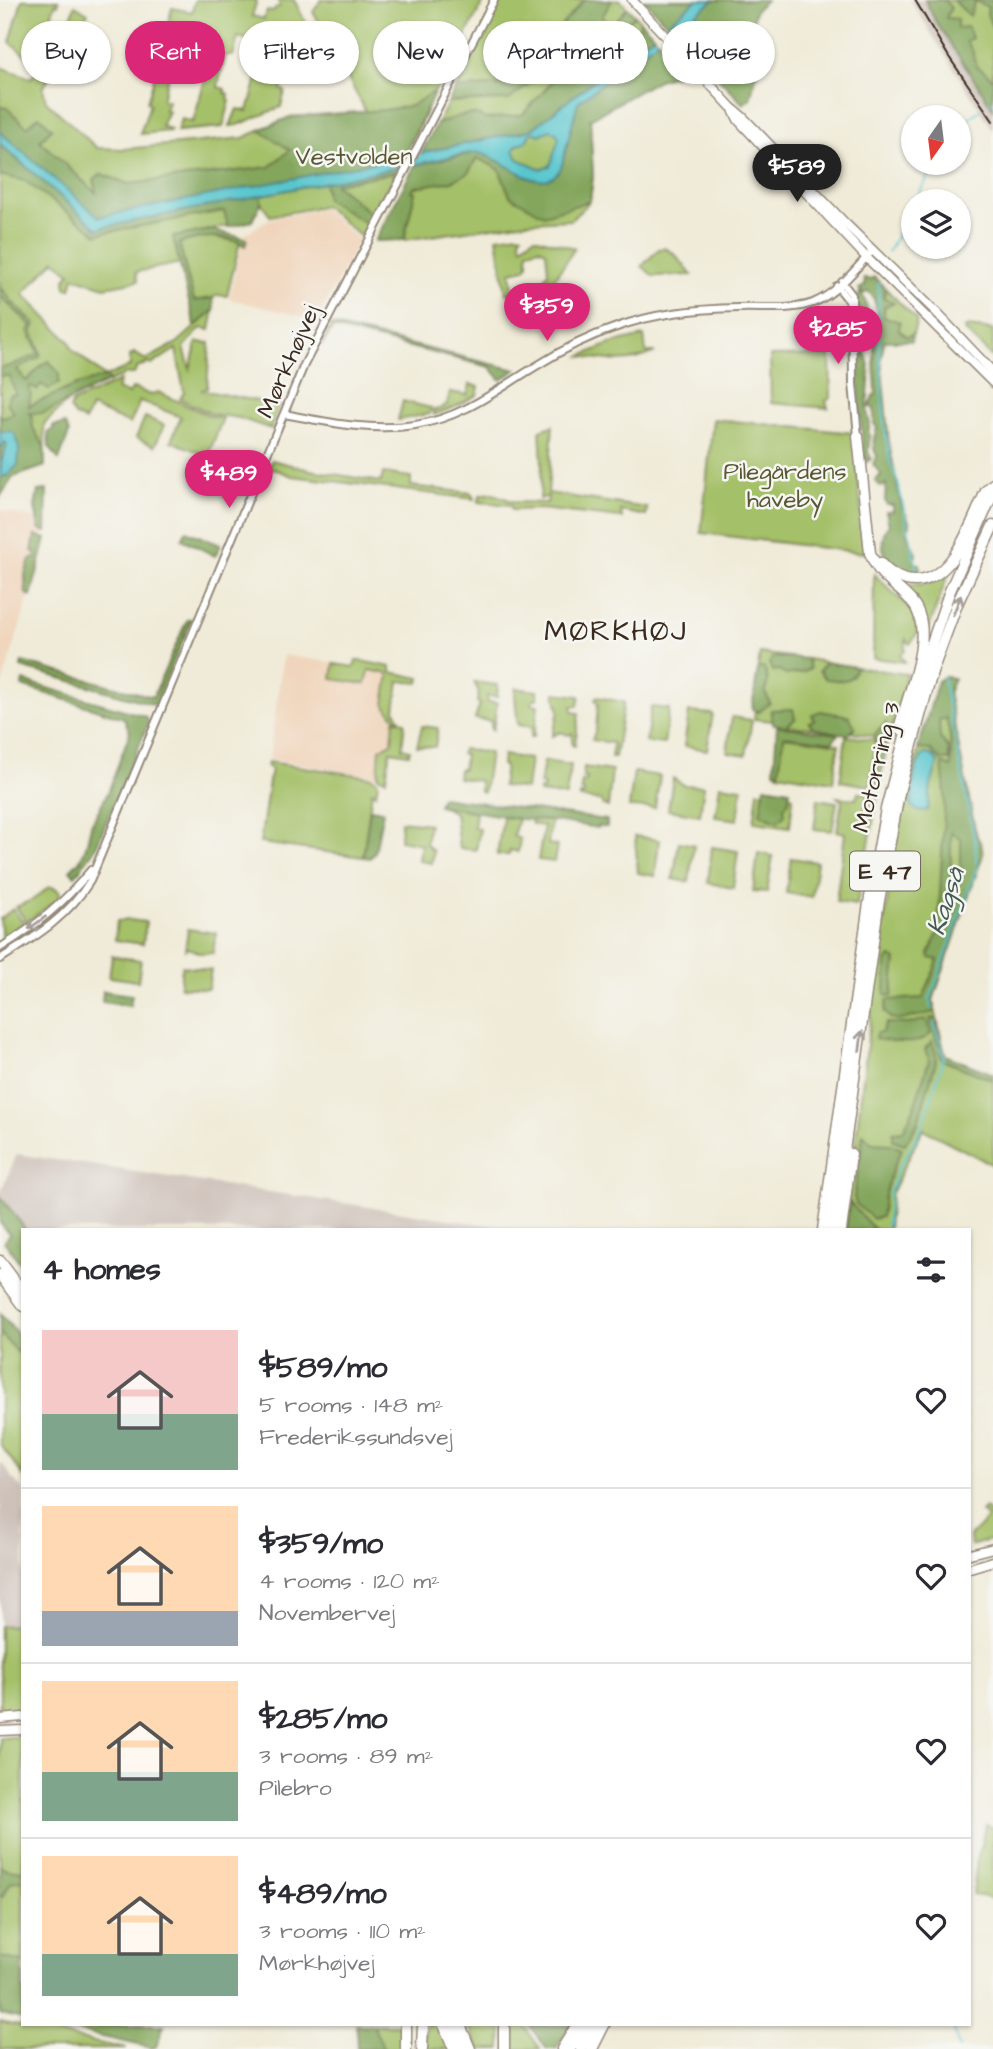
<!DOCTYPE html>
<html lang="en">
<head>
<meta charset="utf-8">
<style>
  body { margin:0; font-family:"Architects Daughter",sans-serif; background:#f2f2f3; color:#2b2b33; height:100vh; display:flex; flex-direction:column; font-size:26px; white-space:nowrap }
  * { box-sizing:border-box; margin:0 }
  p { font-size:23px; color:#7c7c81 }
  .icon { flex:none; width:38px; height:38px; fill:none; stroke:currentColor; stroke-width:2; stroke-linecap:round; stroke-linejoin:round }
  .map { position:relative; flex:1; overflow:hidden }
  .details { position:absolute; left:21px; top:1228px; width:950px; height:798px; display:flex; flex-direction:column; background:#fff; border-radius:0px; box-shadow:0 2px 5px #0004 }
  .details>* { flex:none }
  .top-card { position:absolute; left:21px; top:21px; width:952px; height:63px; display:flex; gap:14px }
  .needle { width:46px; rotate:194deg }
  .buttons { position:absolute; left:901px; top:105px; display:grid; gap:14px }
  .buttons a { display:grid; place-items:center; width:70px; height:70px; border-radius:50%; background:#fff; box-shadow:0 2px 5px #0004; font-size:35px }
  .price { position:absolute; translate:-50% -60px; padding:0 16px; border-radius:24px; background:#db2777; color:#fff; font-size:23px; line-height:46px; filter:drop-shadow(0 2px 4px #0008) }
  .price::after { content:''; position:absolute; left:50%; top:42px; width:21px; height:16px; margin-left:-10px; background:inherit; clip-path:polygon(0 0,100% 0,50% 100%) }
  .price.active { background:#222; color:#fff }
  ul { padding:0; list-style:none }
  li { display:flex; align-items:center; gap:21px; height:175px; padding:0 21px }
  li+li { border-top:2px solid #e1e1e2 }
  li span { display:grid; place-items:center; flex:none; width:196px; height:140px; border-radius:0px; color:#555 }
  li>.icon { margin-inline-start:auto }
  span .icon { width:84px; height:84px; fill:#fffc; stroke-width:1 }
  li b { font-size:30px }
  h2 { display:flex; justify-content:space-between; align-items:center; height:84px; padding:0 21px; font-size:30px }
  .pill { padding:0 24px; border-radius:32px; background:#fff; box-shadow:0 2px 5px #0004; font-size:24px; line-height:63px }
  .pill.active { background:#db2777; color:#fff }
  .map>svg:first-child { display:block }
</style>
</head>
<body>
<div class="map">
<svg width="993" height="2049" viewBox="0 0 993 2049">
  <rect width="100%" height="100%" fill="#f6f6f2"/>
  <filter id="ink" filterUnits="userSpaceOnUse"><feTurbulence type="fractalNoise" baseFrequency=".0143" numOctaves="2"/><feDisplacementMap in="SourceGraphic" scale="14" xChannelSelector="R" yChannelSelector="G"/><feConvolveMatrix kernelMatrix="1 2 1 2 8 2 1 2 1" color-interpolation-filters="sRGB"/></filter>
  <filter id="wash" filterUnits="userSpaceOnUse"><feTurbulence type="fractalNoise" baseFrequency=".00686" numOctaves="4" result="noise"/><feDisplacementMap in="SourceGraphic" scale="28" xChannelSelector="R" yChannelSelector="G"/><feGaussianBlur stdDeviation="1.57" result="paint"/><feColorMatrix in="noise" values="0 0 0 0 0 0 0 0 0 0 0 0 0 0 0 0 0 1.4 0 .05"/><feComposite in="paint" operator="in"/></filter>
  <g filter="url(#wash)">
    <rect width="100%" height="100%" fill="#f0ebd8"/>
    <path fill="#f0d5bc" d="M323,209L359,240L317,320L229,299L244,235L269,219Z
      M0,510L46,522L39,563L0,692Z
      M283,655L389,671L383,705L394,720L405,722L401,751L382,748L377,776L269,759Z"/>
    <path fill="#cec1b9" d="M910,0H925L936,22L993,108V130Z
      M17,1154L522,1230H23L0,1203V1193Z
      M0,1461L23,1491V1625L0,1626Z"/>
    <path fill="#a4c068" stroke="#707543" stroke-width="2" d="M22,0H59L58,5L55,4L43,44L47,46L44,54L32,61L10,42Z
      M195,0H257L252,16L264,19L267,11L273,12L276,8L279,7L280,4L277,0H294L308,27L305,31L311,33L321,51L318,62L315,60L317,50L301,45L305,32L293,29L289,43H287V39H278L277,48L281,49L272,78L282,80L281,89L285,91L281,107L238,125L230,126L237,109L248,111L261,63L245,58L250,40L238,37L233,56L226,55L218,85V87L225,89V93L229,94L228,100L230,101L223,127L177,131L181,119L193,122L207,72L212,68L209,67V64L205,63L207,56H201L198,61L192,59L195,50L184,47L178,66L171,65L162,100L168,101L165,110L168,111L161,126L171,129L170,131L140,134L150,104L147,102L154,78L153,73H159L167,46L163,43L172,8L192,12Z
      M321,0H485L435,91L419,128L362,238L325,206L270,216L261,202L252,221L174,237L181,263L136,272L138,281L105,287L74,277L71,289L66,288L65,279L70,273L55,260L23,294L69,341L72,349L105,377L130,366V356L134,353L146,360L177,343L214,310L210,330L201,328L184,347L190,369L197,342L210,343L207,389L201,390L279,405L271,429L239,418L212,414L180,399L184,392L176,349L151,365L148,363L137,368L134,374H126L69,400L44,424L45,466L13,477L0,497V296L11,307L0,292V67L31,78L43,64L55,68L43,88L46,101L97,148L124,149L243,138L290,117L366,112L313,12Z
      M502,0H620L654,36L684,72L658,80L590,119L593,176L590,201L571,220L527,222L404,240L415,192L402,191Z
      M925,0H993V103Z
      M75,5L88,13L57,66Z
      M518,234L522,235L520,239L522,246L534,237L575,248L549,287L542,283L548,272L546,251L539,248L528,251V265L525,269L511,272L513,292L506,294L497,237Z
      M207,236L240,242L227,296L217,295L213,298L194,301L179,243Z
      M664,248L674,253L692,275L653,276L642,266L659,249Z
      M885,288L917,320L913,334L907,337L884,317Z
      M967,327L993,330V358L964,330Z
      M644,336L646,352H655C629,365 609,361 581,356L610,344Z
      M830,355L831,398L826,401L828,408L771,403L770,356Z
      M120,381L117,389L129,394L133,388L151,395L158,392L210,416L223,418L208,456L171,441L181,417L140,401L130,424L91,407L85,421L75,416L70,409L73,402Z
      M470,384L479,387L477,395L453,408L434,415L433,410L440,409L447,404L450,392L467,395Z
      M403,401L431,408L430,414L398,420Z
      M145,417L164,425L155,446L136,438Z
      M713,419L854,433L865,553L701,533Z
      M553,426L548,493L647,508L646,516L621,511L622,518L540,509L512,510L511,505L479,502L480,495L491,493L515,502L547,503L548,496L540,499L542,463L540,430Z
      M272,460L310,470L381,482L383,473L411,477V486L471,493L474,499L292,476L269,467Z
      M951,566L925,639V625L896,582C919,588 935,584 951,566Z
      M874,574L912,611L918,632L910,644L906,639L905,650L900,655L905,662L873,658Z
      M760,653L789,657L772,658L769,664L779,670L809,668L807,659L825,662L819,671L826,679L852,677L856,667L907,674L890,734L886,723L874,736L851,732L855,727L814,720L809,722L814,728L785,726L795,719L771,710L773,721L754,719L755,710L759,712L765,692L764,668H758Z
      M356,660L391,667V672L420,678L419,683L399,681L395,710L400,720L395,718L384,704L389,674L369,670L366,684L332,679L334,664L354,667Z
      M944,677L954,678L948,693L976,835L981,844L983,854L933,1000L945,1055L942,1060L993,1080V1165L923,1129L891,1193L888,1230H845L870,1020L895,847L905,798L938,681Z
      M474,682L498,685L497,697L487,696V702L497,703L493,730H491V721L475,719L480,704L477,702L479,692Z
      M516,688L538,691L537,699H533L532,704L538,705L534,737H531L532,727L518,725L515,697Z
      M555,693L580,696L578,706H572V712L579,713L575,746L572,745V733L568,735L561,732L552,736L559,711Z
      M597,697L624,702L615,757H611L613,743L592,740L596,729L598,704L595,699Z
      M651,707L669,709L664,744L646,742Z
      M689,712L713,714L707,750L684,746Z
      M732,717L752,720L746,755L727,752Z
      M394,720L405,722L402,748L410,750L409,754L390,751L386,779L378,777L380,749L392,743Z
      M422,726L438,728L435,747L417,746Z
      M784,736L839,744L833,782L778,773Z
      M846,736L876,740L870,786L840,781Z
      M462,749L490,753L484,792L480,791V781L458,778L459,769H463L465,755L461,754Z
      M503,755L530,759L526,789L502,786L505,766L502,765Z
      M544,761L571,765L566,796L539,793V790H543L544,785L540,784Z
      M268,762L372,777L378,782L376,794L372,791L363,857L260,843L271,768L267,767Z
      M584,767L612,771L608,807L602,805V801L580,798V795H584V791H581L582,781L586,782L587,778L583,777Z
      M634,772L660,776L655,808L629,807Z
      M673,778L684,785L704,786L700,815L668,810Z
      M880,782L867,856L863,863L857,905L836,902L845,833L837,831L842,801L837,797L856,799L858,792L868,794L865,813C873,804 870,791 880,782Z
      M720,785L742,788L738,820L715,817Z
      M758,791H764L761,814L784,808L789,795L793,797L790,827L754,822Z
      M818,799L837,802L832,831L814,829Z
      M440,805L476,812L474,828L480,829L476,850L459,848L455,813Z
      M503,817L518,819L513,836L520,839L518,852L510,850L509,855H497Z
      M531,820L551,821L548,844L557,846L554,862L538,860L544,826L532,824Z
      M401,821L429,824L426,844L433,851L432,863L419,861L421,844L400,840Z
      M635,836L659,840L655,876L638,873Z
      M679,842L694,845L689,882L673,879Z
      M712,847L738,851L733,888L708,883Z
      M758,853L773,856L767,892L753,891Z
      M791,858L817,862L812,897L786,893Z
      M49,887L55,888L60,892V898L27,922L16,907L34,899Z
      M13,909L24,923L2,937L0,919Z
      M130,920L146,922L143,944L115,940L117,921Z
      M188,929L216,933L213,953H200L188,948L185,950Z
      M112,956L141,960L138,981L109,977Z
      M182,966L211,970L208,989L180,987Z
      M6,1326L23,1351V1476L0,1444V1330Z
      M985,1508L993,1516V1539L971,1546L970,1536L988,1518L981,1512Z
      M23,1625V1710L0,1711V1626Z
      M23,1736V2019L0,2014V1738Z
      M986,1825L993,1828V1899L973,1894L977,1860Z
      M0,2022L127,2049H0Z
      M374,2025H401L402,2049H383C382,2041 376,2036 374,2025Z
      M426,2025H440L450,2049H424Z
      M468,2025H502L501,2049H479Z
      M508,2025H524L540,2049H507Z"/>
    <path fill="#83a65c" stroke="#5f683d" stroke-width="2" fill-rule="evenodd" d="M584,0H612L602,17L612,25L627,8L635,15L609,40L601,38L589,45L577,39L528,85L509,100L449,102L456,89L510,84Z
      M644,0H697L667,24Z
      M714,0H766L755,11L746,51L761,58L750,99L743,104L674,31Z
      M925,0H944L951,8L946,18L957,19V28L968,27L972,38L966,41L973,52L976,65L993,79V108L936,22Z
      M953,0H993V29L987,14L988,7L975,1L970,16Z
      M640,21L654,36L642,42L531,130L421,153L437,124C452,119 471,108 485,119L522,115L552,82L546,78C560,58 571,59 594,63L639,29Z
      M658,40L684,72L658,80L590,119L593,176L590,201L544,215L510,196L499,169L477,158L468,173L452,181L415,187L411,191L415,192L404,240L375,241L415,165L479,152L535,179L561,168L578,102Z
      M435,91L403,158L98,219L0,132V107L7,108L27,127L39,116L52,128L40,141L96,193L94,180L101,174L129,184L269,167L290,150L259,130L290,117L384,110L411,106Z
      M0,145L98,229L258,192L262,201L252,221L228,227L224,211L97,234L25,181L0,175Z
      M400,165L396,172L335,184L374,216L369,225L326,199L324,181Z
      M212,230L247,239L245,246C226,232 199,237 179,243L194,301L213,298L214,310L195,326L173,237Z
      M874,277L885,288L883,297L894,303L884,307V317L900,322L899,330L907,337L913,334L912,341H884L881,359L889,444L901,503L910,524L907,533L916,554L914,563L920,564V570C897,587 870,546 889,525L886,512L893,511V505H887L885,501L886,484L881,487L875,481L881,475L873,464L877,456C871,446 874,437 877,427L874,424V408L869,407L873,396L876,394C876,379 873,364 874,349C874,331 883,304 868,291L864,294L859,289L865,286L864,278L871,280Z
      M0,286L13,303L34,323L35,327L32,331L41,353L40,357L17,369L26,381C34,375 40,364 49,361L59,373V383L49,389L41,384L37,390L32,386L29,387L31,393L29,406L74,386L105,377L109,381L44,413H29L32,416L33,428L44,446L45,466L13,477L0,497V415L3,417L14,413L7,403L9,395L16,394L9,376H0V368L10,366L39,354L28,331L32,326L0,296Z
      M860,292C873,310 863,317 863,333L868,337V344L863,349C878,374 861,399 870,424L868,432L870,435L868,451L871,459L866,462L864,461L854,327L860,318L856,302Z
      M331,325L516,370L501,380L490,367L333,328L322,345Z
      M65,424L69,433L59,460L49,447L48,433L53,429V426Z
      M47,490L46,532L39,529L35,507L38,491Z
      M186,531L221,545L215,556L182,539Z
      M35,535L46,539L31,596L26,594L25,575L30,559L36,558V553L32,551Z
      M192,619L156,705L21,667L22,662L153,697L187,620Z
      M789,657L807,659L810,668L804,672L786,675L779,670L773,671L769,664L772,658Z
      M825,662L856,667C850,685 842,680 826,679L820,671Z
      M758,668H764C768,676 769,684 765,692L770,703L759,712L752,709Z
      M944,677L954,678L948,693L976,835L981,844L983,854L933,1000L935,1012L901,1020L890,1018L885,1012L887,1000L923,998L938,960L930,958L929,954L938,933L945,793L942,763L951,767L950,736L946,718L939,720L940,738L948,747L949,760H940L931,750L918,749L938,681ZM951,832L961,839V868L951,875Z
      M23,681L145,716L149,722L96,847L75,876L70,870L81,859L86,847L91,825L109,790L130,732L124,718L22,686Z
      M793,709L795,719L785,726L773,724L771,710Z
      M820,711L849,716L855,727L848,735L814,728L809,722L814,720L812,715Z
      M886,723L890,734L886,740C888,750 881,771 880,782L876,785V746L874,736Z
      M777,726L785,727L838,734L832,742L784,736L779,772L774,771Z
      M765,786L790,790L788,802L784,808L785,814L778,821L760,814Z
      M441,797L607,820V827L598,826L597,828L555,821L520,819L438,805Z
      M370,809L383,811L375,852L370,858L363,857Z
      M891,957L896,960L892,996L885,995L886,961Z
      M103,991L132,995L130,1006L102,1002Z
      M930,1018L936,1019L945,1055L993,1074V1080L942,1060Z
      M926,1019L931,1033C919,1048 892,1041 875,1039L876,1033L882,1032L886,1023L909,1024Z
      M932,1041L937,1058L917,1125L905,1144L893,1140V1132L903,1131L914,1108L929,1060L925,1049Z
      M863,1134L872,1143L890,1144L902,1149C890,1172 884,1192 881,1217L873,1219L856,1204L854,1197Z
      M0,1196L26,1230H23V1267L4,1241L10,1235L0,1223Z
      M849,1202L875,1230H846Z
      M0,1314L23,1340V1350L18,1353L0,1333Z
      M0,1866L7,1869L23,1871V1880L11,1882L2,1897H0Z
      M0,1957L23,1962V2019L0,2014Z
      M48,2025H164L156,2047L152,2048Z
      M356,2025H374C375,2036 382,2040 383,2049H357Z
      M529,2025H571L556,2049H547Z"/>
    <path fill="#59c6ce" stroke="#4a7876" stroke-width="2" fill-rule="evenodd" d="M697,0H714L674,31L667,24Z
      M654,36L658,40L578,102L561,168C542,201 504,157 479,153C469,151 428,162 415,165L421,153L531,130L642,42ZM550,130L556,133L559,138L550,166L541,169L518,159L514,150L517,145L527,141L529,135L534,132L539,135Z
      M0,132L99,217L401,157L396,168L100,228H97L0,144Z
      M10,431L15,434L19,449L18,465L8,475L0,478L1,462L7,445L5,442L0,449V432Z
      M924,754L932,755L938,762L931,785L928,810L919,812L911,806C913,789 912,767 924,754Z"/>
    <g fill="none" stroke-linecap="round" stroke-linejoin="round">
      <path stroke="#59c6ce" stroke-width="2" d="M990,102H993
        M959,126L980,110
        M915,201L936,163
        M888,252L914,204
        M879,283L878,321L884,423L890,461L898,482L918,574
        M931,1008L930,999L977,867L975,840L943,678
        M886,1230L890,1192L898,1169L922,1127L944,1057L934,1023
        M953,2025L959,2049"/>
      <path stroke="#59c6ce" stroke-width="5" d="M393,163L424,157"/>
    </g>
  </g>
  <g filter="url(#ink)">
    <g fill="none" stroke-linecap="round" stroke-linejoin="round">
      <defs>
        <path id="minor" d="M842,282L852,295L853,384L858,436
          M837,286L849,301L850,306
          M284,414C327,422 371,432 415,425C465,417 496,390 538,365C562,350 587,337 614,328C654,313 696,309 739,308C762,307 791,311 813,303C836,294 856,269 872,251
          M0,948C38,924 62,905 91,870
          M0,959C35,937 68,917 90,881L304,365L494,0"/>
        <path id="major" d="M632,0L731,107L743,117L844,222L936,312L993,372
          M734,112L739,121L866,257L993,383
          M970,1554L993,1548
          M970,1568L993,1561
          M0,1719L23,1717
          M0,1731L23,1730"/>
        <path id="highway" d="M858,436L870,553C882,582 895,582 912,602C937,631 907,696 899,729
          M880,563C887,571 895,577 906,580C951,590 971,523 986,491L993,484
          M823,1230L869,903L886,809L922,672L949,593L993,493
          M833,1230L878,906L900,788L933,669L957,604L993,526
          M841,1230L851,1154
          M0,1261L23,1292
          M0,1275L23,1306
          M406,2025V2049
          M444,2025L454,2049
          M451,2025L461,2049
          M460,2025L470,2049
          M504,2025V2049
          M422,2049L423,2025
          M562,2049L577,2025
          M570,2049L584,2025
          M581,2049L595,2025
          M592,2049L604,2025"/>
      </defs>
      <use href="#minor" stroke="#968a7b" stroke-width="10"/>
      <use href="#major" stroke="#968a7b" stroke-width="11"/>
      <use href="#highway" stroke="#968a7b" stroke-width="13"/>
      <use href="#minor" stroke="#fff" stroke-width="6"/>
      <use href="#major" stroke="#fff" stroke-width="8"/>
      <use href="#highway" stroke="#fff" stroke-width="10"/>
      <path stroke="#3b2a1e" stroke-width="2" d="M915,0L949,57L993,121"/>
    </g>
    <defs><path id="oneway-shaft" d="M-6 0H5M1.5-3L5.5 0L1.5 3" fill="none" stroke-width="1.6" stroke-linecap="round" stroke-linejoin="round" transform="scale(1.75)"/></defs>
    <g stroke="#a79f9a">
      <use href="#oneway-shaft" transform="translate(957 605) rotate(-68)"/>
      <use href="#oneway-shaft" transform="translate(37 923) rotate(144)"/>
      <use href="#oneway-shaft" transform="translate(861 1041) rotate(-83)"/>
    </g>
  </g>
  <g text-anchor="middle" stroke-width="5" stroke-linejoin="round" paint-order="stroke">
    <rect fill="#f6f6f2" stroke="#73675e" stroke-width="2" x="850" y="851.5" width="70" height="39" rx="5"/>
    <g font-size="23" font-weight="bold" fill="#3b2a1e">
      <text x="885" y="879">E 47</text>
    </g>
    <g font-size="24" fill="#5a5734" stroke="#f6f6f2">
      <text x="354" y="164">Vestvolden</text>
      <text x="785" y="479">Pilegårdens<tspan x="785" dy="28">haveby</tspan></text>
    </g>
    <g font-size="24" fill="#3b2a1e" stroke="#f6f6f2">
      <text transform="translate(288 361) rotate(-66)" y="8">Mørkhøjvej</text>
      <text transform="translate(876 767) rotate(-76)" y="8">Motorring 3</text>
    </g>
    <g font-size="26" font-style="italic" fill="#445953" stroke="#f6f6f2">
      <text transform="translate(945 901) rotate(-72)" y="9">Kagså</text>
    </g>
    <g font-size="28" letter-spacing="2" fill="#3b2a1e" stroke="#f6f6f2">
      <text x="616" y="640">MØRKHØJ</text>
    </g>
  </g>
</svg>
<div class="buttons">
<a><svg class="needle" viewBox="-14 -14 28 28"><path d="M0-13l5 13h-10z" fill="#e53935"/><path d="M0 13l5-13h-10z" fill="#7c7c81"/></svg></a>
<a><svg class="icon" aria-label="layers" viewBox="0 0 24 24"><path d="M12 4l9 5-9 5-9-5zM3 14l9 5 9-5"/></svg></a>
</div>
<b class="price active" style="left:797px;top:204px">$589</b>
<b class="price" style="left:547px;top:343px">$359</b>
<b class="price" style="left:838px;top:366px">$285</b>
<b class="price" style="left:229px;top:510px">$489</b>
<div class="top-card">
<a class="pill">Buy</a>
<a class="pill active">Rent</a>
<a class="pill">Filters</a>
<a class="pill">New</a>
<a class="pill">Apartment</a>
<a class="pill">House</a>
</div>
<section class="details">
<h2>4 homes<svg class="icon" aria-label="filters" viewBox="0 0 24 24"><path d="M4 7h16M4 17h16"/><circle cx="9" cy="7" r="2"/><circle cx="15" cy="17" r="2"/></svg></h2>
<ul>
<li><span style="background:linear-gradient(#f6c9c9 60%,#7fa58c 0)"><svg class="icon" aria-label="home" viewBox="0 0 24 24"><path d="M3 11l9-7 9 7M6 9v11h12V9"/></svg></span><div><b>$589/mo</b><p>5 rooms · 148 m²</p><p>Frederikssundsvej</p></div><svg class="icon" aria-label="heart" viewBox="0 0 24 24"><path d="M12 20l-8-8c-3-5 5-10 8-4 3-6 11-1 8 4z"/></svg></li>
<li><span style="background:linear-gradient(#ffd9b3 75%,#9aa5b1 0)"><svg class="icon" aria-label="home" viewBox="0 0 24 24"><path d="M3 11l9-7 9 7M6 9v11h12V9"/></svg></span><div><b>$359/mo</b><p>4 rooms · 120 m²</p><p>Novembervej</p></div><svg class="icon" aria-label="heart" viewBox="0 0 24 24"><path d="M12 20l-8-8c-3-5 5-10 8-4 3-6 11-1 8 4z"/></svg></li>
<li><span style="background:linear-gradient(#ffd9b3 65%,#7fa58c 0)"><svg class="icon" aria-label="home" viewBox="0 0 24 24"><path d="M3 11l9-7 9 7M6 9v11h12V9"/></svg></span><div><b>$285/mo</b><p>3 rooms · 89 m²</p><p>Pilebro</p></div><svg class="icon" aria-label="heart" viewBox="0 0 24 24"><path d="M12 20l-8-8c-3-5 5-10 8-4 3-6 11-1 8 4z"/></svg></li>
<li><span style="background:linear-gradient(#ffd9b3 70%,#7fa58c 0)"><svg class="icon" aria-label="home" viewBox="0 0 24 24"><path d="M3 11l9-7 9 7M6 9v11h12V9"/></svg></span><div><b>$489/mo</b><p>3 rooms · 110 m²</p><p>Mørkhøjvej</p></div><svg class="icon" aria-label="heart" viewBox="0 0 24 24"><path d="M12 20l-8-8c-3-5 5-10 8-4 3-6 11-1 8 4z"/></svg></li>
</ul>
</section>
</div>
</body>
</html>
